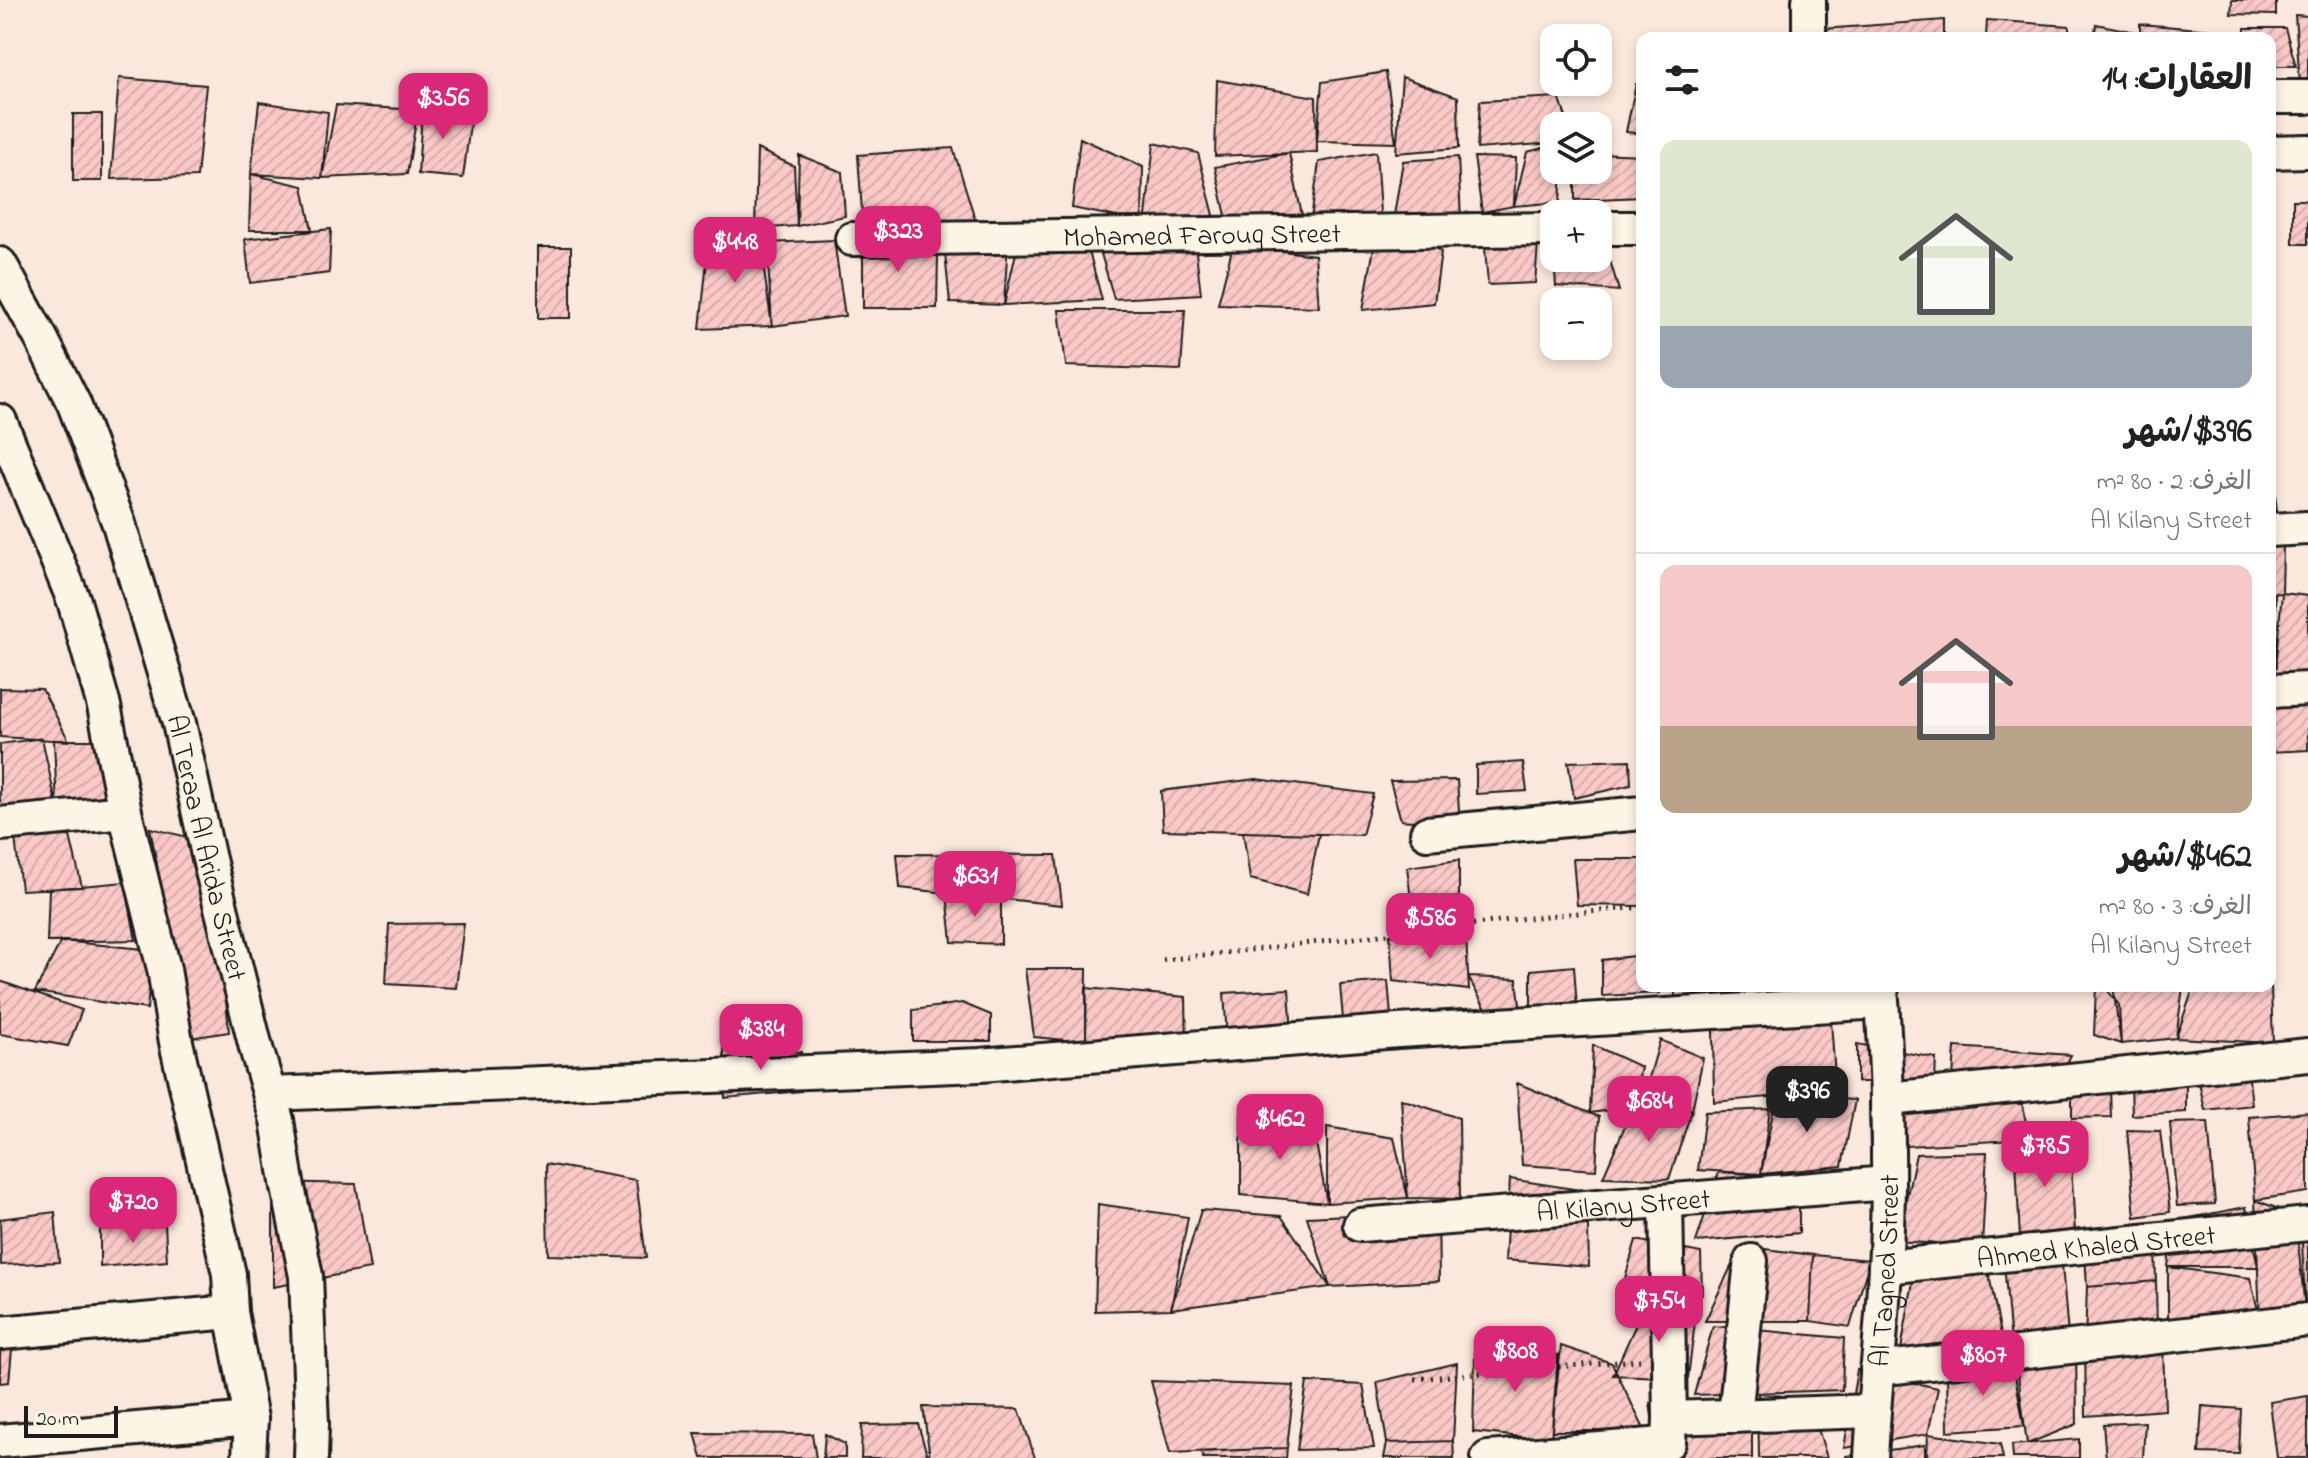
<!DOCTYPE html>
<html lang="ar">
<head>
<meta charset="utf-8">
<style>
  body { margin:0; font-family:"Indie Flower","Playpen Sans Arabic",sans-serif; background:#f2f2f2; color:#222; direction:rtl; height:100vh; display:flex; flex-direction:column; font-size:30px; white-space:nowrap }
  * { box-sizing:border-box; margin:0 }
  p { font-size:26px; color:#767676 }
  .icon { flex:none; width:44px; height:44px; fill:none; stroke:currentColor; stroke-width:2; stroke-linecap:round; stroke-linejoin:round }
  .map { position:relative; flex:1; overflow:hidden; direction:ltr }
  .panel { position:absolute; left:1636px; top:32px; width:640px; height:960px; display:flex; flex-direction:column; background:#fff; border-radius:16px; box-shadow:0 4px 12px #0003; direction:rtl }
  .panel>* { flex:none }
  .fabs { position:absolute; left:1540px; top:24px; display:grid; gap:16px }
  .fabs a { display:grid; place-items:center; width:72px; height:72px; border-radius:16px; background:#fff; box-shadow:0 4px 12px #0003; font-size:40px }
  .scale { position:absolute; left:24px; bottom:20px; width:94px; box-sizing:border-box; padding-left:8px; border:4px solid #1c1c1c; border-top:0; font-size:22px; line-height:28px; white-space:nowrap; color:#1c1c1c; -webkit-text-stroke:6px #fcf5e5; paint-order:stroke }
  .price { position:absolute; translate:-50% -68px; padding:0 18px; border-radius:16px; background:#db2777; color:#fff; font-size:26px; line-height:52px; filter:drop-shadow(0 2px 4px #0008) }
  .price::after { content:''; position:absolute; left:50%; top:48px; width:24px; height:18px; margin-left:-12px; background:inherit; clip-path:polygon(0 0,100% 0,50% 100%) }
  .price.current { background:#222; color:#fff }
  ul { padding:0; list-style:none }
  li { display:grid; align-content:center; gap:16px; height:424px; padding:0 24px }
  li+li { border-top:2px solid #e0e0e0 }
  li span { display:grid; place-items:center; height:248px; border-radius:16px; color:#555 }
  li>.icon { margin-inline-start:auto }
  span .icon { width:144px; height:144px; fill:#fffc; stroke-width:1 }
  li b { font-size:34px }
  h2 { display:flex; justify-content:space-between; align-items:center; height:96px; padding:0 24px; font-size:34px }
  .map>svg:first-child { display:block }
</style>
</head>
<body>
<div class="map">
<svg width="2308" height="1458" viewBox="0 0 2308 1458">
  <defs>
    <pattern id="building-hatch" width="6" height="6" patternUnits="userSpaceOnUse" patternTransform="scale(2)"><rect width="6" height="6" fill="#fac9c6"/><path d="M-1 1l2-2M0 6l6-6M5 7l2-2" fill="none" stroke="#d6acaa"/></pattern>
  </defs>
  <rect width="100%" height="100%" fill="#fbe8dc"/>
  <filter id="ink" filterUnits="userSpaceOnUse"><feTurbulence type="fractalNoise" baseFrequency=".0125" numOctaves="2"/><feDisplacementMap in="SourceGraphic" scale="16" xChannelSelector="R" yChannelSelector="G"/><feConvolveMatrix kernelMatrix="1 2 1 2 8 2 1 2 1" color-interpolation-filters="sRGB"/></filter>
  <g filter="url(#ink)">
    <path fill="url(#building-hatch)" stroke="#1c1c1c" stroke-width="2" d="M2232,0H2276V15L2231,14Z
      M2295,15L2308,16V84L2300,85Z
      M1944,20V38H1824L1823,29Z
      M1987,20L2069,26V38H1986Z
      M2096,24L2136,32L2135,38H2094Z
      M2140,24L2210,30L2207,38H2140Z
      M2245,28H2285L2296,66H2270V38H2245Z
      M1386,72L1396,143L1317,141L1322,82Z
      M1402,77L1458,97L1459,148L1396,153Z
      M119,78L206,85L197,177L111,179Z
      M1217,80L1316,97L1317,152L1215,156Z
      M1636,84L1642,85V134L1626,132Z
      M423,97L471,117L463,178L418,174Z
      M1559,97L1569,126H1554V143L1477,149L1480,101Z
      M259,102L328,112L322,178L251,174Z
      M336,105L418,110L407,174L322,178Z
      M73,114H102V181H73Z
      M1080,138L1143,167L1142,222L1072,208Z
      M1154,143L1198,153L1216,223L1144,235Z
      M1554,145V170H1562L1560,202L1514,206L1527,152Z
      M953,148L976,222L863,227L858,155Z
      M757,149L794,166L797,226L755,229Z
      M1376,152L1380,213L1309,233L1319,162Z
      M1289,153L1303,220H1227L1215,167Z
      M1598,153L1642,155V197L1575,200V170H1598Z
      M799,155L842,172L845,216L797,226Z
      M1458,157L1461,220L1394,215L1403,161Z
      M1474,157L1516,158L1514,206L1482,212Z
      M251,174L303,186L312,230H249Z
      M2293,200H2308V244H2293Z
      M1482,212L1540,219L1535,283L1488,285Z
      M1380,213L1441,252L1434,303L1363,310Z
      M1024,218L1082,225L1102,300L1004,305Z
      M1598,220L1619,291L1556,286L1554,258H1598Z
      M1092,222L1196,252L1201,294L1114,299Z
      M942,223L1009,225L1004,305L950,303Z
      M863,227L938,254L937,308H863Z
      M331,229L329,273L250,283L245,239Z
      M759,236L772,326L700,329L709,240Z
      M834,240L845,316L772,326L767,243Z
      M1233,245L1315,255L1319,307L1218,304Z
      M538,247H571V318H538Z
      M1059,310H1185L1181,370L1066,366Z
      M2270,455L2277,510H2270Z
      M2270,542L2283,545L2282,593L2270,594Z
      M2275,593L2276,668H2270V594Z
      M2282,593L2308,596V677L2274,680Z
      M2274,680L2308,692V750L2270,752V712Z
      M0,688L42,689L69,741L0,737Z
      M42,738L57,808H0V744Z
      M54,740H98L106,803L57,808Z
      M1630,760L1631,785L1574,798L1568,762Z
      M1523,762L1527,791L1476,794V765Z
      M1256,779L1373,794L1362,835L1163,830L1161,791Z
      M1457,780L1460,825L1401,820L1390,781Z
      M150,828L192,838L221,945L229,1032L190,1038Z
      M1243,832L1319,834L1307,894L1250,879Z
      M70,836L82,887L21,890L15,837Z
      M897,854L1056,855L1062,905L900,888Z
      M1573,859H1642V906L1577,905Z
      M1459,860V909L1412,907L1407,867Z
      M125,882L136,940L47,942L49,889Z
      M947,893L1001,898V944L952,942Z
      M464,923L456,988L386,984L389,924Z
      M1390,934L1466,937L1469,990L1393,981Z
      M61,941L153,950L147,1009L35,992Z
      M1642,955V986H1659L1660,993L1602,996V960Z
      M1574,966L1577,1008L1531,1010V970Z
      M1025,969H1087L1086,1042L1034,1037Z
      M1468,977L1517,979L1521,1013L1487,1011Z
      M0,981L82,1010L68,1046L0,1034Z
      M1388,981L1392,1027L1344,1031L1340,985Z
      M1675,986H1725V991L1675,997Z
      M2096,986H2104L2119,1005L2121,1044L2094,1035Z
      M2113,986L2183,987L2176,1038L2121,1044Z
      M2194,986L2271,987L2273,1043L2176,1038Z
      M1086,988L1186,997L1187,1048L1086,1042Z
      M1289,989L1292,1034L1227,1038L1224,993Z
      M962,1003L991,1015V1041H913V1010Z
      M1831,1021L1836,1091L1714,1102L1713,1030Z
      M1660,1040L1703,1058L1692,1110L1645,1092Z
      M1857,1044L1936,1058L1935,1082H1857Z
      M1593,1045L1641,1067L1633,1107L1590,1113Z
      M1955,1047L2071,1055L2064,1069L1953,1080Z
      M724,1048L801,1052V1091L725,1098Z
      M2248,1071L2252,1105L2205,1110L2198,1078Z
      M2186,1078V1112L2132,1115L2131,1083Z
      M1517,1083L1599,1117L1596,1170L1522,1165Z
      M2110,1089L2111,1117L2072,1118V1090Z
      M1776,1096L1855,1100L1842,1166L1761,1174Z
      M1869,1097L2022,1104L2028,1131L2015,1140L1870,1148Z
      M1401,1099L1459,1118L1460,1199L1408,1198Z
      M1633,1107L1692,1110L1669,1179L1603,1177Z
      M1770,1109L1761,1174L1698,1170L1705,1112Z
      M2308,1112V1192L2255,1200L2249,1117Z
      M1241,1115L1314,1132L1327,1203L1241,1195Z
      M2208,1122L2215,1204L2177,1206L2170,1123Z
      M1327,1127L1394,1138L1408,1198L1327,1203Z
      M2127,1130L2160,1131L2170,1212L2135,1217Z
      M2015,1140L2070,1142L2075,1233L2020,1240Z
      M1987,1152L1982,1247L1897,1241L1916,1154Z
      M546,1164L636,1180L646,1258L548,1255Z
      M1719,1172L1799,1177V1233L1696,1242Z
      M1510,1179L1587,1191L1589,1267L1505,1260Z
      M273,1182L356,1184L370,1269L273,1287Z
      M2255,1200L2295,1215L2306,1318L2260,1319Z
      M1098,1204L1188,1217L1171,1309L1095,1311Z
      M2246,1207L2258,1267H2168L2173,1221Z
      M2300,1207L2308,1209V1318H2306Z
      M1201,1210L1281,1216L1330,1287L1171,1309Z
      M1438,1211L1439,1281L1330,1287L1307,1217Z
      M55,1212L59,1262L1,1265L0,1219Z
      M165,1224L167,1261L100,1267V1227Z
      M1636,1240L1701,1253L1702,1295L1617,1306Z
      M1741,1246L1813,1255L1810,1321H1705Z
      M2155,1247L2156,1281L2087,1287L2085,1254Z
      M2061,1253L2068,1335L2011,1343L2004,1263Z
      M1813,1255L1870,1260L1850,1327L1810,1321Z
      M1987,1265L2003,1344L1899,1361L1915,1270Z
      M2168,1267L2250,1278L2263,1330L2168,1335Z
      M2156,1281L2157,1337L2085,1342L2087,1287Z
      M1646,1302L1696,1314L1688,1378L1613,1375Z
      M1713,1326L1844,1338L1842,1390L1694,1395Z
      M0,1338H13L9,1382L0,1383Z
      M2085,1342L2163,1344L2165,1410L2086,1416Z
      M1561,1346L1612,1363L1645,1431H1552Z
      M2076,1351L2077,1424L2027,1444L2016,1360Z
      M1475,1352L1558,1355L1551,1440L1473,1432Z
      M1457,1363L1453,1441L1387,1443L1377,1382Z
      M2013,1364L2024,1426L1948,1431L1947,1369Z
      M1857,1370L1938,1388L1928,1434L1844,1448Z
      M1151,1381L1294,1386L1287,1448L1170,1453Z
      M1307,1382L1363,1385L1374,1448L1297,1450Z
      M1758,1393L1809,1399L1827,1458H1759Z
      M2308,1396V1458H2277L2270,1402Z
      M1650,1403L1752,1433V1458H1658Z
      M2202,1406L2241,1409L2239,1454L2199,1453Z
      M923,1407L1019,1409L1035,1458H930Z
      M2145,1422L2143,1458H2106L2103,1424Z
      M918,1424L928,1458H861L862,1425Z
      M695,1433L812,1434L816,1458H702Z
      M825,1434L845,1444V1458H823Z
      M1928,1434L2000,1444L2003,1458H1927Z
      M2079,1439V1458H2013L2012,1445Z
      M1453,1441L1454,1458H1384L1387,1443Z
      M1925,1445V1458H1846V1456Z
      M1287,1448L1286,1458H1203L1202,1452Z"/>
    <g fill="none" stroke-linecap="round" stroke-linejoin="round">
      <defs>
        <g id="minor">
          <path d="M1809,38V0"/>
          <path d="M2270,97H2308"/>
          <path d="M2270,152L2308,151"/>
          <path d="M1598,228H1642"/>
          <path id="s1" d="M852,239L1554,229"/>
          <path id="s2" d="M0,264L42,340L74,404L119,524L179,723L208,855L256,1048L277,1120L287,1182L306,1276L312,1425L311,1458"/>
          <path d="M0,421L74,601L104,706L125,812L164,969L176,1042L229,1274L231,1312L251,1419L249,1458"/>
          <path d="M2270,530L2308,528"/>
          <path d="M2270,691L2308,689"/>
          <path d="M0,824L125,812"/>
          <path d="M1427,833L1642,813"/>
          <path d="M270,1094L980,1065L1398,1031L1882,1002"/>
          <path d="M1889,1099L2308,1055"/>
          <path d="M1666,1201L1670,1418"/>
          <path id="s3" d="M1360,1225L1888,1183"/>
          <path id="s4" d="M1885,1267L2308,1224"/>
          <path d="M0,1333L231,1312"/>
          <path d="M1877,1369L2308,1320"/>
          <path d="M1735,1416L1751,1261"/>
          <path d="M0,1441L251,1419"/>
          <path d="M1488,1458L1663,1444L1669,1442L1670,1418L1873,1411"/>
          <path id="s5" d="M1871,1458C1874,1395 1882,1332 1885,1268C1891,1174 1888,1080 1881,986"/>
        </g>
      </defs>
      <use href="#minor" stroke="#1c1c1c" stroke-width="38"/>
      <path stroke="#1c1c1c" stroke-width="5" stroke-dasharray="2 6" stroke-linecap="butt" d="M1163,960L1536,917L1642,907
        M1415,1379L1640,1360"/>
      <use href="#minor" stroke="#fcf5e5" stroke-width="32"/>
    </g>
  </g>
  <g text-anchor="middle" stroke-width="7" stroke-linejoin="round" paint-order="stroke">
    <g font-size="28" fill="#1c1c1c" stroke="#fcf5e5">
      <text dy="10" stroke="none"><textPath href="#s1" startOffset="350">Mohamed Farouq Street</textPath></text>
      <text dy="10" stroke="none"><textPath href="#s2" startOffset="622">Al Teraa Al Arida Street</textPath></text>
      <text dy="10" stroke="none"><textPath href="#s3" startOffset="264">Al Kilany Street</textPath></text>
      <text dy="10" stroke="none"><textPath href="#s4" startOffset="212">Ahmed Khaled Street</textPath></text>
      <text dy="10" stroke="none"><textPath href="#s5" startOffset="188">Al Tagned Street</textPath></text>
    </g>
  </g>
</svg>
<div class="fabs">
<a><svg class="icon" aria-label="locate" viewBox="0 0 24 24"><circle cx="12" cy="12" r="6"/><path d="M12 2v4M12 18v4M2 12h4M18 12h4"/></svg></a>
<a><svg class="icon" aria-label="layers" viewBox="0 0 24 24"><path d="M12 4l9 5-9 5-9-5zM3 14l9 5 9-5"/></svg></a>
<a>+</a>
<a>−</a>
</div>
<div class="scale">20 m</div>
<b class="price" style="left:443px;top:141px">$356</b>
<b class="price" style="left:898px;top:274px">$323</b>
<b class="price" style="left:735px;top:285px">$448</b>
<b class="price" style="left:975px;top:919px">$631</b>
<b class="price" style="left:1430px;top:961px">$586</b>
<b class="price" style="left:761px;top:1072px">$384</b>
<b class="price current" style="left:1807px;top:1134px">$396</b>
<b class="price" style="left:1649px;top:1144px">$684</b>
<b class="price" style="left:1280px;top:1162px">$462</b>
<b class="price" style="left:2045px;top:1189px">$785</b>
<b class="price" style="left:133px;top:1245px">$720</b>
<b class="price" style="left:1659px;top:1344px">$754</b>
<b class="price" style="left:1515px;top:1394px">$808</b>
<b class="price" style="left:1983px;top:1398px">$807</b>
<section class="panel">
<h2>العقارات: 14<svg class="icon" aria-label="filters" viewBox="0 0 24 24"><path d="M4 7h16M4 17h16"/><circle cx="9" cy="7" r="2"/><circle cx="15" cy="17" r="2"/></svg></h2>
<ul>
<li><span style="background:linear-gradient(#dfe7d0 75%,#9aa5b1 0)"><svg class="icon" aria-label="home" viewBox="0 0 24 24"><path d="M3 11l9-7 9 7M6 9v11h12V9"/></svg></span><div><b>$396/شهر</b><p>الغرف: 2 · 80 m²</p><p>Al Kilany Street</p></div></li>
<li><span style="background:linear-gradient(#f6c9c9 65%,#b9a48a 0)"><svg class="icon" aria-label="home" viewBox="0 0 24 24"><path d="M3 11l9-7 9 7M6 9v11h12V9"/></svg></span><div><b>$462/شهر</b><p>الغرف: 3 · 80 m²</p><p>Al Kilany Street</p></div></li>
</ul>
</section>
</div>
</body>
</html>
